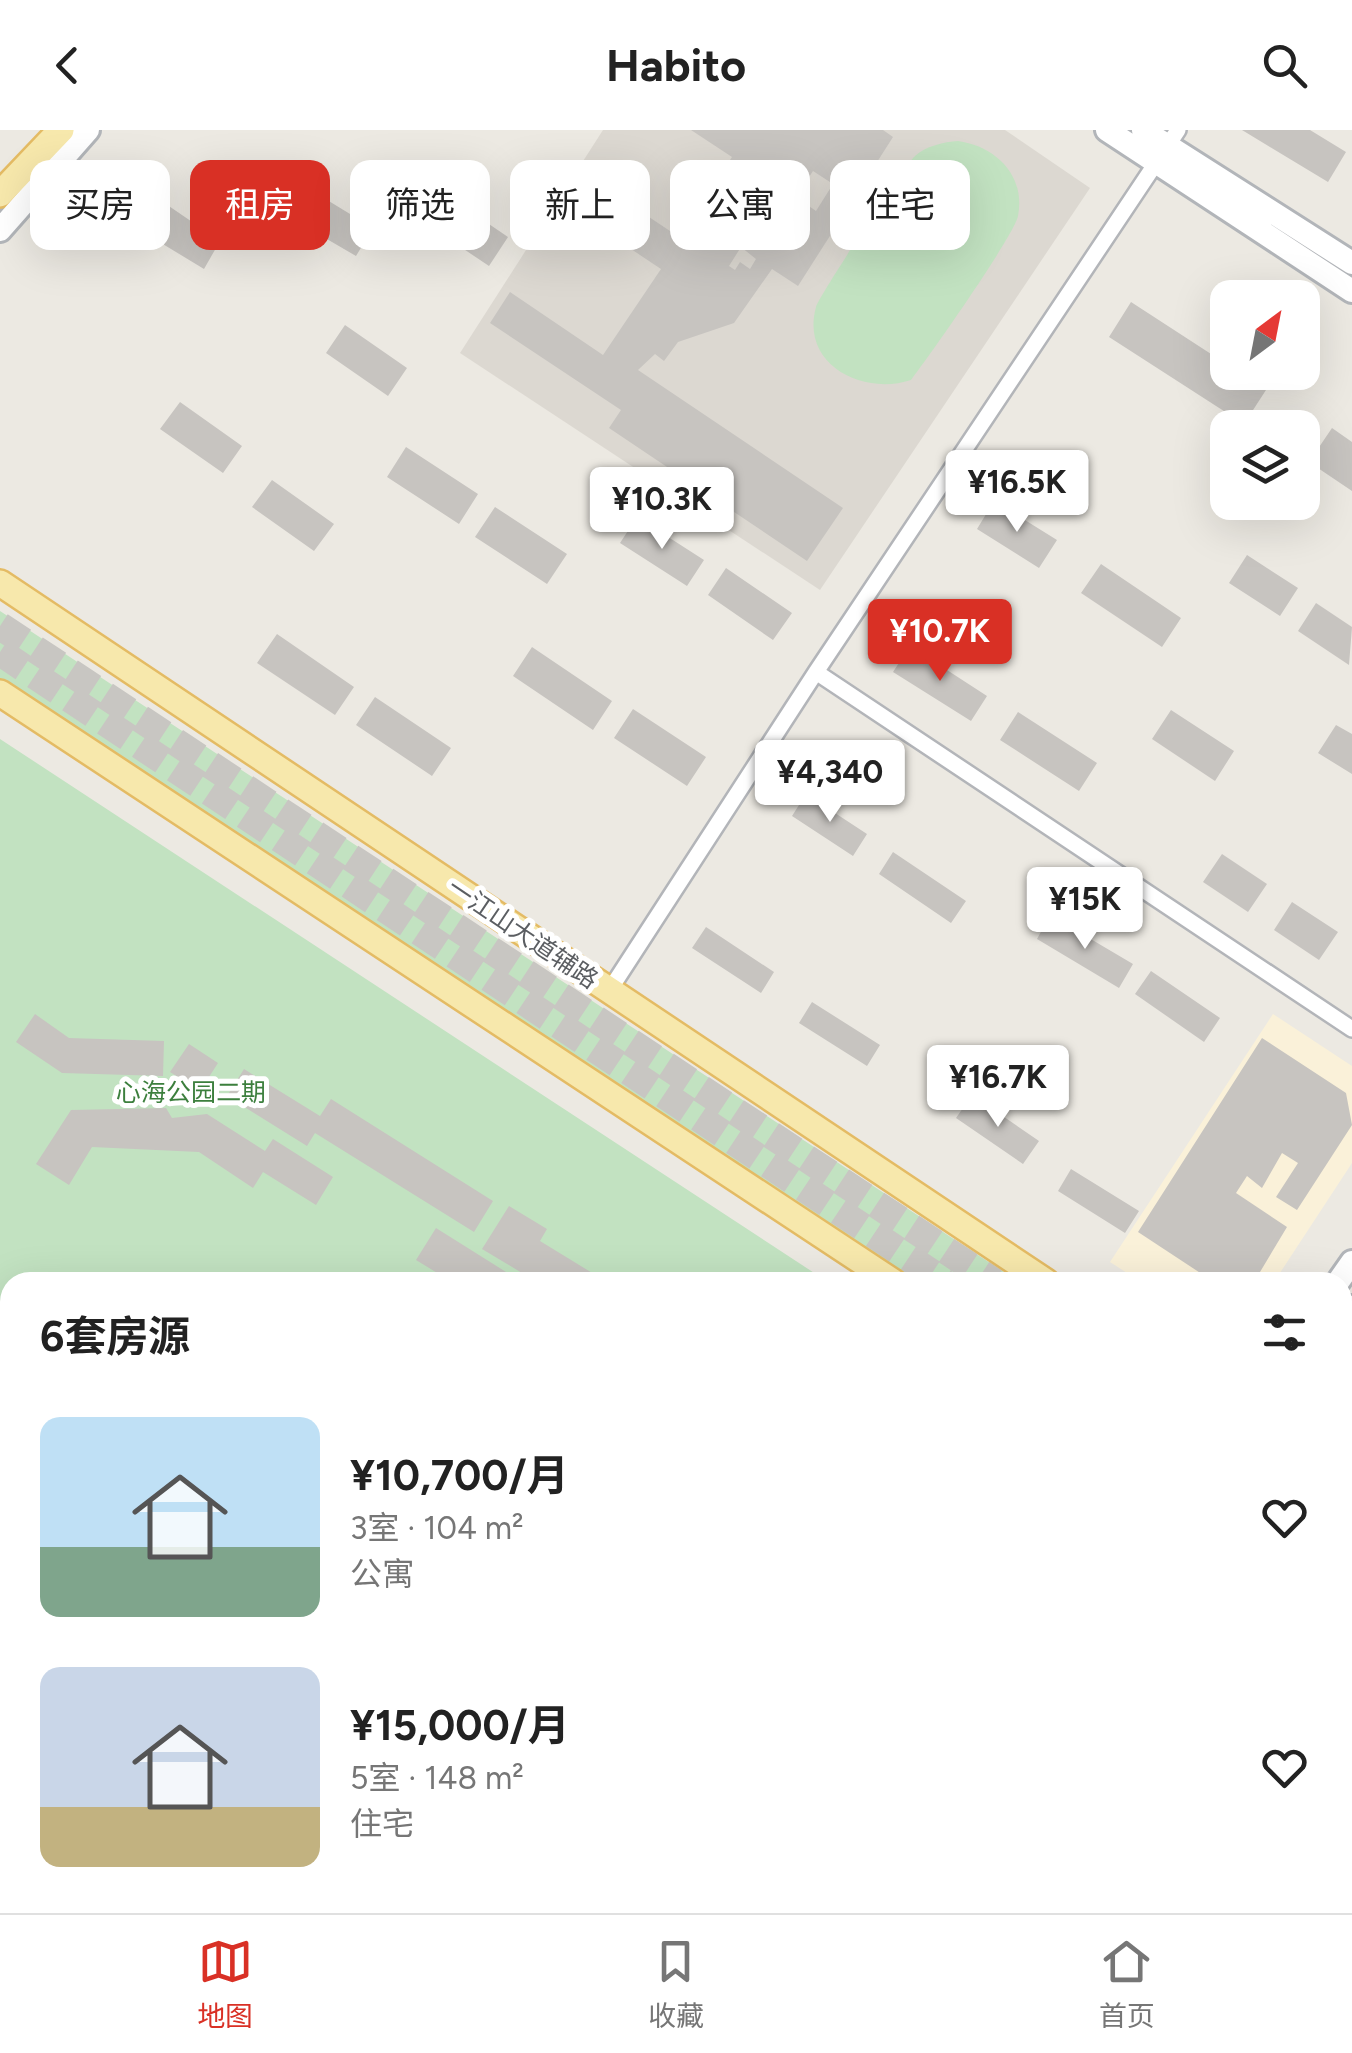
<!DOCTYPE html>
<html lang="zh">
<head>
<meta charset="utf-8">
<style>
  body { margin:0; font-family:Figtree,"Noto Sans SC",sans-serif; background:#f6f6f6; color:#222; height:100vh; display:flex; flex-direction:column; font-size:38px; white-space:nowrap }
  * { box-sizing:border-box; margin:0 }
  p { font-size:32px; color:#767676 }
  .icon { flex:none; width:55px; height:55px; fill:none; stroke:currentColor; stroke-width:2; stroke-linecap:round; stroke-linejoin:round }
  .map { position:relative; flex:1; overflow:hidden }
  .side { position:absolute; left:0px; top:1142px; width:1352px; height:642px; display:flex; flex-direction:column; background:#fff; border-radius:30px 30px 0 0; box-shadow:0 10px 40px #0002 }
  .side>* { flex:none }
  .top-card { position:absolute; left:30px; top:30px; width:1292px; height:90px; display:flex; gap:20px }
  .needle { width:65px; rotate:32deg }
  .controls { position:absolute; left:1210px; top:150px; display:grid; gap:20px }
  .controls a { display:grid; place-items:center; width:110px; height:110px; border-radius:20px; background:#fff; box-shadow:0 10px 40px #0002; font-size:50px }
  .price { position:absolute; translate:-50% -85px; padding:0 22px; border-radius:10px; background:#fff; color:#222; font-size:32px; line-height:65px; filter:drop-shadow(0 2px 5px #0008) }
  .price::after { content:''; position:absolute; left:50%; top:60px; width:30px; height:22px; margin-left:-15px; background:inherit; clip-path:polygon(0 0,100% 0,50% 100%) }
  .price.on { background:#d93025; color:#fff }
  ul { padding:0; list-style:none }
  li { display:flex; align-items:center; gap:30px; height:250px; padding:0 40px }
  li span { display:grid; place-items:center; flex:none; width:280px; height:200px; border-radius:20px; color:#555 }
  li>.icon { margin-inline-start:auto }
  span .icon { width:120px; height:120px; fill:#fffc; stroke-width:1 }
  li b { font-size:42px }
  h2 { display:flex; justify-content:space-between; align-items:center; height:120px; padding:0 40px; font-size:42px }
  .pill { padding:0 35px; border-radius:20px; background:#fff; box-shadow:0 10px 40px #0002; font-size:35px; line-height:90px }
  .pill.on { background:#d93025; color:#fff }
  header { display:flex; justify-content:space-between; align-items:center; height:130px; padding:0 40px; background:#fff; font-size:45px; font-weight:700 }
  .dock { display:flex; justify-content:space-around; align-items:center; height:140px; border-top:2px solid #e0e0e0; background:#fff; font-size:28px; color:#767676 }
  .dock a { display:grid; justify-items:center; gap:5px }
  .dock .on { color:#d93025 }
  .map>svg:first-child { display:block }
</style>
</head>
<body>
<header><svg class="icon" aria-label="back" viewBox="0 0 24 24"><path d="M15 5l-7 7 7 7"/></svg>Habito<svg class="icon" aria-label="search" viewBox="0 0 24 24"><circle cx="10" cy="10" r="6"/><path d="M15 15l6 6"/></svg></header>
<div class="map">
<svg width="1352" height="1783" viewBox="0 0 1352 1783">
  <rect width="100%" height="100%" fill="#ece9e2"/>
  <path fill="#faf1d9" d="M1273,884L1352,936V1033L1274,1152H1141L1110,1132Z
    M1352,1228V1325L1343,1319L1342,1243Z"/>
  <path fill="#dcd8d1" d="M603,0H1005L1090,58L820,460L460,223Z"/>
  <path fill="#c2e2c1" d="M958,11C995,16 1026,45 1018,86C1014,106 928,228 911,250C863,266 800,235 816,177C819,166 905,35 915,26C926,16 944,12 958,11Z
    M0,481L1019,1152H916L0,549Z
    M0,609L828,1152H10V1775H1342L1343,1489L1352,1495V1783H0Z
    M1342,1365L1352,1371V1440L1343,1434Z"/>
  <path fill="#c7c4c0" fill-rule="evenodd" d="M691,0H883L893,7L798,156L772,139L734,193L678,212L664,231L655,224L638,240L843,378L807,431L609,298L621,280L490,193L510,162L603,225L661,139L565,75L586,45L679,107L732,27ZM813,41L833,54L816,81L796,67ZM741,117L756,129L750,139L740,132L735,140L729,136Z
    M1242,0H1310L1346,22L1328,52Z
    M436,58L508,107L489,136L416,87Z
    M314,62L373,98L356,126L296,91Z
    M163,72L220,111L204,139L143,102Z
    M1131,172L1228,235V242H1239L1266,260L1244,294L1109,207Z
    M345,195L407,238L388,266L326,223Z
    M180,272L242,316L223,343L160,299Z
    M1332,298L1352,312V361L1309,332Z
    M406,317L478,364L459,394L387,347Z
    M272,350L334,394L314,421L252,377Z
    M994,371L1057,410L1039,438L977,399Z
    M495,377L567,424L547,454L475,407Z
    M637,387L704,430L687,456L620,413Z
    M1247,425L1298,458L1280,486L1229,453Z
    M1101,434L1181,488L1162,517L1081,463Z
    M726,438L792,483L773,510L708,465Z
    M1316,473L1352,497L1349,535L1298,501Z
    M277,504L354,557L335,585L257,533Z
    M910,516L987,566L971,591L893,542Z
    M532,517L612,571L593,600L513,546Z
    M375,567L451,618L432,646L356,595Z
    M633,579L706,627L687,656L614,608Z
    M1171,580L1234,621L1215,651L1152,609Z
    M1018,582L1097,633L1079,661L1000,610Z
    M1336,595L1352,604V644L1318,623Z
    M806,664L867,704L853,726L792,686Z
    M893,722L966,771L951,793L879,744Z
    M1222,724L1267,754L1248,782L1203,752Z
    M1292,772L1338,802L1319,830L1274,800Z
    M1050,785L1133,834L1119,858L1037,809Z
    M706,797L774,842L761,863L692,818Z
    M1151,841L1220,888L1204,912L1135,864Z
    M812,872L880,915L867,936L799,893Z
    M35,884L69,908L164,911L163,946L62,943L16,912Z
    M1262,908L1346,963L1352,995L1297,1080L1276,1067L1298,1033L1282,1023L1262,1058L1247,1046L1236,1063L1287,1097L1254,1152H1214L1138,1102Z
    M189,914L218,933L200,961L170,942Z
    M244,939L320,986L331,969L493,1071L474,1102L315,1003L307,1016L227,966Z
    M972,965L1039,1011L1023,1034L956,988Z
    M166,978L172,988L207,984L265,1021L273,1009L333,1047L316,1075L263,1042L253,1058L199,1022L92,1017L69,1055L36,1034L71,980Z
    M1071,1039L1139,1081L1125,1103L1058,1061Z
    M509,1076L547,1099L540,1111L607,1152H537L482,1119Z
    M436,1098L522,1152H452L416,1130Z
    M1342,1627L1352,1634V1672L1342,1686Z
    M1352,1746V1783H1327L1332,1775H1342V1760Z
    M1087,1775H1112L1124,1783H1082Z
    M1154,1775H1255L1258,1777L1253,1783H1162Z"/>
  <g fill="none" stroke-linecap="round" stroke-linejoin="round">
    <path stroke="#c8c6c2" stroke-width="28" stroke-dasharray="28 14" stroke-linecap="butt" d="M0,496L994,1152
      M0,522L945,1152
      M1342,1383L1352,1389
      M1342,1418L1352,1424"/>
    <defs>
      <path id="minor" d="M816,542L1352,899
        M609,861L816,542L1178,0
        M0,1263L10,1287
        M217,1775L221,1783"/>
      <path id="secondary" d="M1107,0L1352,161
        M1143,0L1352,133
        M0,100L88,0
        M1338,1152L1352,1132
        M1342,1192L1352,1177"/>
      <path id="primary" d="M0,64L61,0
        M0,453L1046,1152
        M0,563L893,1152
        M1342,1351L1352,1357
        M1342,1448L1352,1454"/>
    </defs>
    <use href="#minor" stroke="#b3b5b9" stroke-width="20"/>
    <use href="#secondary" stroke="#b2b5b9" stroke-width="28"/>
    <use href="#primary" stroke="#e4bb64" stroke-width="30"/>
    <use href="#minor" stroke="#fff" stroke-width="15"/>
    <use href="#secondary" stroke="#fff" stroke-width="22"/>
    <use href="#primary" stroke="#f7e8ac" stroke-width="25"/>
  </g>
  <g text-anchor="middle" stroke-width="10" stroke-linejoin="round" paint-order="stroke">
    <g font-size="25" fill="#5b5e62" stroke="#fff">
      <text transform="translate(523 803) rotate(34)" y="9">一江山大道辅路</text>
    </g>
    <g font-size="25" fill="#3c7f3d" stroke="#fff">
      <text x="191" y="971">心海公园二期</text>
    </g>
  </g>
</svg>
<div class="controls">
<a><svg class="needle" viewBox="-14 -14 28 28"><path d="M0-13l5 13h-10z" fill="#e53935"/><path d="M0 13l5-13h-10z" fill="#767676"/></svg></a>
<a><svg class="icon" aria-label="layers" viewBox="0 0 24 24"><path d="M12 4l9 5-9 5-9-5zM3 14l9 5 9-5"/></svg></a>
</div>
<b class="price" style="left:1017px;top:405px">¥16.5K</b>
<b class="price" style="left:662px;top:422px">¥10.3K</b>
<b class="price on" style="left:940px;top:554px">¥10.7K</b>
<b class="price" style="left:830px;top:695px">¥4,340</b>
<b class="price" style="left:1085px;top:822px">¥15K</b>
<b class="price" style="left:998px;top:1000px">¥16.7K</b>
<div class="top-card">
<a class="pill">买房</a>
<a class="pill on">租房</a>
<a class="pill">筛选</a>
<a class="pill">新上</a>
<a class="pill">公寓</a>
<a class="pill">住宅</a>
</div>
<section class="side">
<h2>6套房源<svg class="icon" aria-label="filters" viewBox="0 0 24 24"><path d="M4 7h16M4 17h16"/><circle cx="9" cy="7" r="2"/><circle cx="15" cy="17" r="2"/></svg></h2>
<ul>
<li><span style="background:linear-gradient(#bfe0f5 65%,#7fa58c 0)"><svg class="icon" aria-label="home" viewBox="0 0 24 24"><path d="M3 11l9-7 9 7M6 9v11h12V9"/></svg></span><div><b>¥10,700/月</b><p>3室 · 104 m²</p><p>公寓</p></div><svg class="icon" aria-label="heart" viewBox="0 0 24 24"><path d="M12 20l-8-8c-3-5 5-10 8-4 3-6 11-1 8 4z"/></svg></li>
<li><span style="background:linear-gradient(#c9d6e8 70%,#c2b280 0)"><svg class="icon" aria-label="home" viewBox="0 0 24 24"><path d="M3 11l9-7 9 7M6 9v11h12V9"/></svg></span><div><b>¥15,000/月</b><p>5室 · 148 m²</p><p>住宅</p></div><svg class="icon" aria-label="heart" viewBox="0 0 24 24"><path d="M12 20l-8-8c-3-5 5-10 8-4 3-6 11-1 8 4z"/></svg></li>
</ul>
</section>
</div>
<nav class="dock">
<a class="on"><svg class="icon" aria-label="map" viewBox="0 0 24 24"><path d="M3 6l6-2 6 2 6-2v14l-6 2-6-2-6 2zM9 4v14M15 6v14"/></svg>地图</a>
<a><svg class="icon" aria-label="saved" viewBox="0 0 24 24"><path d="M7 4h10v16l-5-4-5 4z"/></svg>收藏</a>
<a><svg class="icon" aria-label="home" viewBox="0 0 24 24"><path d="M3 11l9-7 9 7M6 9v11h12V9"/></svg>首页</a>
</nav>
</body>
</html>
